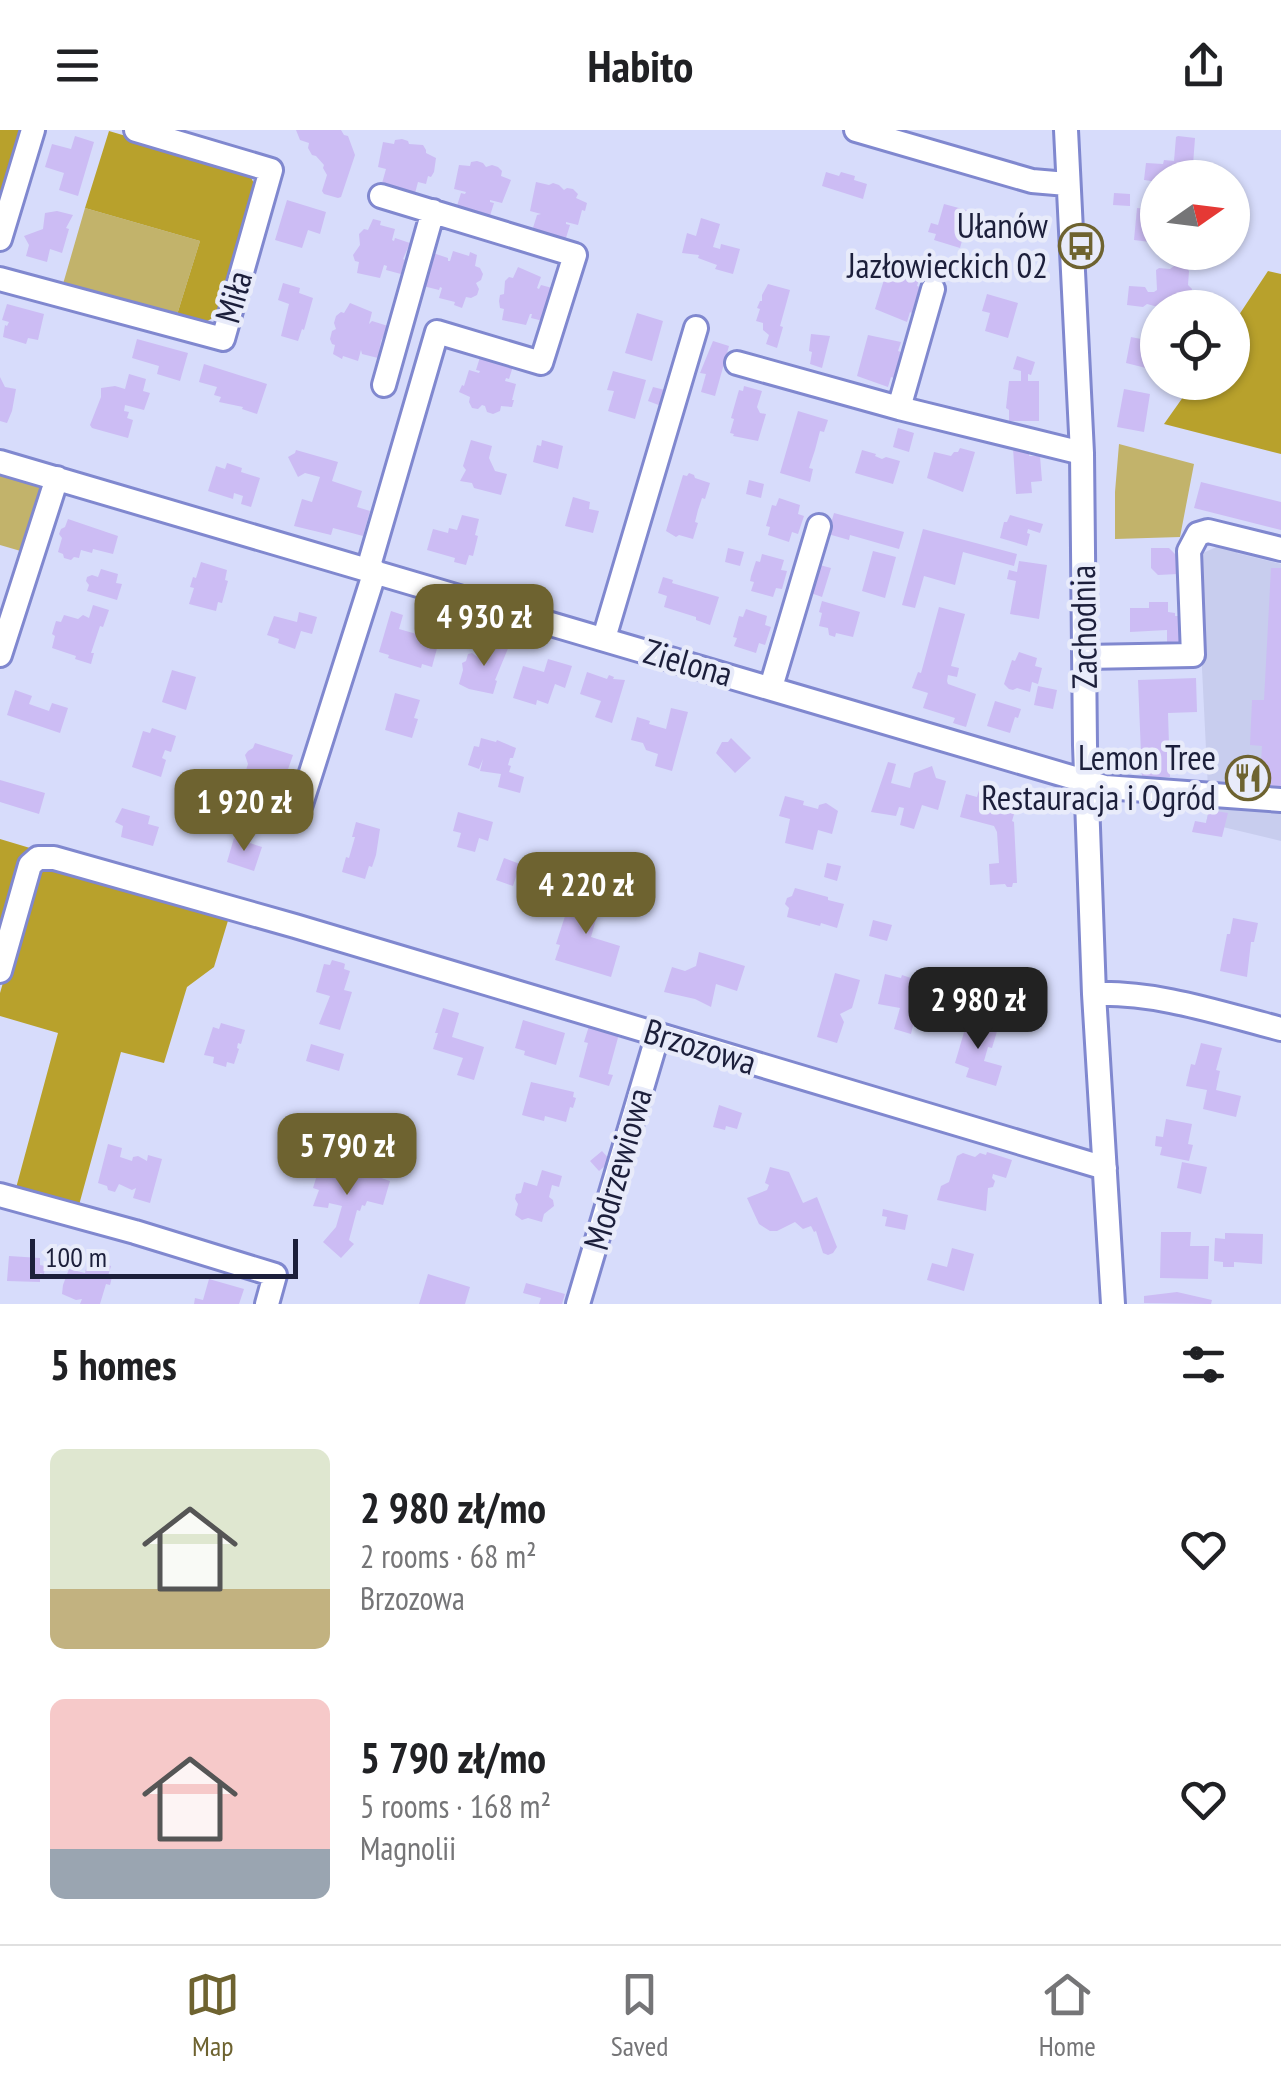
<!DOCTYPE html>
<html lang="en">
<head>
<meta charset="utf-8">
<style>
  body { margin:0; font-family:"PT Sans Narrow",sans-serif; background:#f2f2f2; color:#202124; height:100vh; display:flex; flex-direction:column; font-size:38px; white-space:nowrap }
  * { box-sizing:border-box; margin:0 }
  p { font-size:32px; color:#757577 }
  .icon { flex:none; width:55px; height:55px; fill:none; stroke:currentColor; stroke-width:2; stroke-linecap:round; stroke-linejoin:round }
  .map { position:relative; height:1174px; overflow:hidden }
  .sheet { display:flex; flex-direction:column; background:#fff; flex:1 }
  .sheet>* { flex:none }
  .needle { width:65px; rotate:76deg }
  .buttons { position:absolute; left:1140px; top:30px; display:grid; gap:20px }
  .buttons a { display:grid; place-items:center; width:110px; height:110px; border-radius:50%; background:#fff; box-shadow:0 2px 8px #0004; font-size:50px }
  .scale { position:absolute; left:30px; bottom:25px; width:268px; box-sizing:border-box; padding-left:10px; border:5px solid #1c1f3b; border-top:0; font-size:28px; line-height:35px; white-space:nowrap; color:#1c1f3b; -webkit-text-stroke:8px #e8ebfa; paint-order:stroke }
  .price { position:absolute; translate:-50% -85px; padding:0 22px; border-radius:20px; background:#6e6330; color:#fff; font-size:32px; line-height:65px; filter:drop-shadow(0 2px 5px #0008) }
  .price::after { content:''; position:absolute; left:50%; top:60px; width:30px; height:22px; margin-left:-15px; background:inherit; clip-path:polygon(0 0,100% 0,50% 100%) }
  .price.on { background:#222; color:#fff }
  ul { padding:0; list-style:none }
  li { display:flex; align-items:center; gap:30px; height:250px; padding:0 50px }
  li span { display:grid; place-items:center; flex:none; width:280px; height:200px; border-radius:15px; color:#555 }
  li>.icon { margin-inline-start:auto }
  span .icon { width:120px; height:120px; fill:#fffc; stroke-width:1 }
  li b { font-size:42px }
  h2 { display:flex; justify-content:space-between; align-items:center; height:120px; padding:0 50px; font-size:42px }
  header { display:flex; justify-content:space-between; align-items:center; height:130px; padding:0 50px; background:#fff; font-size:45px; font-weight:600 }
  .tabs { display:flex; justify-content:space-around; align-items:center; height:140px; border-top:2px solid #e0e0e0; background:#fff; font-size:28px; color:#757577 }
  .tabs a { display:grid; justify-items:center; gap:5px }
  .tabs .on { color:#6e6330 }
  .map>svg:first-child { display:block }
</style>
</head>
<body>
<header><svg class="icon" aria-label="menu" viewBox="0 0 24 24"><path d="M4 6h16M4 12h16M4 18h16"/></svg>Habito<svg class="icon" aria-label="share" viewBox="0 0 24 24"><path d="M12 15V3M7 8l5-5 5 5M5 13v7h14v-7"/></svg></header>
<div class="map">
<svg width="1281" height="1174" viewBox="0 0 1281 1174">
  <rect width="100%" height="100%" fill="#d7dcfb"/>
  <path fill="#c8cdee" d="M1221,415L1238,418L1237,423L1281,434V711L1206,693L1209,679L1197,438L1198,429L1203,423Z"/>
  <path fill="#c2b36b" d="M85,78L200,111L176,188L63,154Z
    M1119,314L1194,334L1180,407L1115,409V362Z
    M0,345L45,359L24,422L0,415Z"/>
  <path fill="#b8a12c" d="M0,0H23L0,84Z
    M109,1L248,42L257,59L220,184L200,195L176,188L200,111L85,78Z
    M1268,141L1281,144V324L1164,294L1193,253L1232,252L1233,194Z
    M0,709L30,718L0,822Z
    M48,733L230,784L214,837L187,857L164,933L121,922L79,1075L16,1058L58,903L0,886V863L35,742Z"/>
  <path fill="#ccbcf4" d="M296,0H341L344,5L348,6L355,25L341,67L338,68L324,64L322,61L327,45L323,38L324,35L316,26L312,25L308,18L309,13L300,10Z
    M75,6L94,12L78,66L59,60L64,43L45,37L52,14L71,19Z
    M1178,6L1195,8L1192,48H1158V52L1144,50L1146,33L1163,34L1164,30L1174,31L1176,7Z
    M402,9L408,11L409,14L423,15L426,20V23L436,28L434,42L431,47L428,46L426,54L418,52L414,67L399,62V59L397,58L396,61L381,57L386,39L378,37L383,12L394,14L395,10Z
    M477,31L483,33L486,37L492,35L498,37L502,41L501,46L511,50L502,73L490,70V72L494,73L489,89L474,84L475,81H472L471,83L456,79L461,63L465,64L466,62L454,59L459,35L470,36L471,32Z
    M826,42L839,46L841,42L855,46L854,50L867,54L863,69L822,56Z
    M536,52L549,55L553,53L559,55L564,60L567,58L573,59L578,64L576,68L587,73L585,81L582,80L578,95L566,92V94L570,95L565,111L549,107L548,103L547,106L532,101L537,85L541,84L530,81Z
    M1114,63L1130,64V76L1113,75Z
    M287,70L326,82L320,104L308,100L302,118L275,110Z
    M944,74L970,81L960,118L934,110L936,104L928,102L931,93L938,95Z
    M1137,78L1158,80V113L1134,110Z
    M57,81L73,85L66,98L69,99L62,123L50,119L47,132L26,126L29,115L24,106L43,99L45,83Z
    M701,88L720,94L713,117L720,119L721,114L740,119L733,144L715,139L717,135L698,128L699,125L682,123L687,103L696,106Z
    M373,89L381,91L380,95L395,99L392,110L394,111L395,108L410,113L403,129L405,130L401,144L386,140L387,136L384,135L380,148L357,143L359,132L355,131L353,125L360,115L359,104L364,99L368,100Z
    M453,121L469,126L470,122L477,125L475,136L480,138L483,144L481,150L476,153L479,159L477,165L471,168L466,167L462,178L454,175L455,172L439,168L442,158L440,157L439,160L423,156L428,141L431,140L429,138L433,123L448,128V131H450Z
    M1174,136L1186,137L1189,141L1188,155L1192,159L1186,178L1161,175L1158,177L1147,174L1143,177L1127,175L1129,156L1145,157L1148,162H1154L1157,160L1156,140L1159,138L1170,139Z
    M518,137L541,147L537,158L539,159L541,155L556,159L547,192L531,188L532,184H530L526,195L502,190L504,179L500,178L499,171L500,165L504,164L505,151L509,147L513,148Z
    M887,140L920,146L917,156L920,157L912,183L910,182L907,192L875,179Z
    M283,153L300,158L299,163L313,168L304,200L302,199L298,211L281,206L289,174L278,170Z
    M768,154L790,160L780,196L783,197L777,218L766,214L769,205L763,200V193L756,191L760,179L757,178L760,171H762V165Z
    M987,164L1018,173L1008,208L985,201L990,183L982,181Z
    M350,173L372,182L369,194L372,191L388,196L381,211L378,228L362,224L361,220L358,231L343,226L342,229L333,224L335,215L332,214L330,209L332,201L336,199L334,193L336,186L341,182L344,183Z
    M7,174L44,184L38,210L28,208L26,214L3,207L5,195L7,196L9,192L2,190Z
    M637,183L663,191L652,231L625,223Z
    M811,204L830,206L822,238L810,234L812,222L809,221Z
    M868,205L901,212L898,221L901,222L894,248L891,247L888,257L857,246Z
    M1147,206L1158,208V241L1126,233L1131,207L1146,210Z
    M137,209L188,223L180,251L157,244L159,236L132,228Z
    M713,211L729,216L715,266L701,262L706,244L700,243Z
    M481,224L514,233L509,249L506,248L505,251L516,254L512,270H514L512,277L501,276L500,281L493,284L487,282L485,276L482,275L478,279L472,278L469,272L470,267L459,262L462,255L464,256L469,240L479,243L480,241L476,240Z
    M1017,226L1035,232L1031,245L1028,244V251H1039V291H1009V280L1006,278L1009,251H1021V241L1013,239Z
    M204,234L267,254L257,284L242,279L243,277L219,272L221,267L214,265L217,257L199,252Z
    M613,241L646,250L635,289L608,281L614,261L607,260Z
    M129,244L146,249L143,261L150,263L144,280L125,275L124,281L129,282L127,288L133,290L128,308L92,298L90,295L101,267V258L115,256L125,259Z
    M0,247L5,257L16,259L12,281L7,293L0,291Z
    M744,256L762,261L757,277L760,283L766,284L758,311L733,306L734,304L730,303L734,289L731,288L739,260L743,261Z
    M653,257L669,261L664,277L648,271Z
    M1124,259L1150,264L1144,302L1117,297Z
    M798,281L828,290L824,302L820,301L815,320L809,338L813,339L810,352L780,343Z
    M898,298L914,303L909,322L893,317Z
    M471,310L492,316L489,328L495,341L507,344L501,365L474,358L472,353L460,351L466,340L463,336Z
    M542,310L563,316L558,339L533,332L537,315L541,316Z
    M1024,317L1029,319V326H1040L1042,351L1031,352L1032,363L1016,364L1013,318Z
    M960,318L975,322L963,362L927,348L934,322L951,326L954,322H958Z
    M296,320L338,332L332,351L362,361L357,377L370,381L363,406L333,398L331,405L294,396L302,369L312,372L320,347L305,343L298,347L288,327L295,323Z
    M862,320L876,324L875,326L882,329L886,327L900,331L893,354L855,343Z
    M227,333L242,338L241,342L260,348L251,377L241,374L243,366L234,363L233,369L208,361L216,336L225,339Z
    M689,343L694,345L695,348L710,353L705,369L702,368L698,380L695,392L698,393L693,409L679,405L676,407L666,401L683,345L687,346Z
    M749,350L764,354L761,368L746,364Z
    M1201,352L1281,372V400L1194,378Z
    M573,367L590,372L589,379L599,381L593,403L565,396Z
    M779,368L800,375L798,384L804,386L798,404L792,402L789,412L768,405L770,397L766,396L769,386L772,375L776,376Z
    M834,383L904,402L899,419L850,405L849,410L828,404Z
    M462,385L479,389L475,405L478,406L473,426L469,425L466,435L454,432L455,428L427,420L433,399L448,403L449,398L457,400Z
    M1010,385L1043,394L1040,403L1028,399L1027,403L1030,404L1027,416L1000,408L1004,392H1007Z
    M68,389L118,406L113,424L93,419L92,423L81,420L79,428L74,427L71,430L64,428L63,424L58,422L62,408L59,404L61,399L65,397Z
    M923,399L1017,424L1014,436L963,422L955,455L924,446L915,478L902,475Z
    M728,418L744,422L740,436L725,432Z
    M1151,418H1169L1177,426L1178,444L1158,445L1151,438Z
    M873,421L896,427L885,468L862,461Z
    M762,424L784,430L781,440L787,441L782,459L776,458L773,467L751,461L754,452L750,451L751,446L756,431L760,432Z
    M1019,431L1047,435L1039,489L1010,484L1016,451L1007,449L1009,440L1017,442Z
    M201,432L227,440L225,450L228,451L222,473L218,472L216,481L189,474L194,458L190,457L193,447L196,448Z
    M816,434L831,438L822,467L808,462Z
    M1271,438H1281V664L1259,663L1262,616L1250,615L1252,570H1264Z
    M101,439L118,444L116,453L122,454L117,470L87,461L89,455L86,451L87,447L92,445L98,447Z
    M663,447L673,450L672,453L719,467L710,495L696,490V487L664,477L667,466L658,463Z
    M822,471L860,482L853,507L836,503L835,507L829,505L828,498L819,496L822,483L819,482Z
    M1149,472H1168V482L1175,483V486H1185V514H1167V500L1130,502V478H1149Z
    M93,475L109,480L103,497L100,496L91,523H94L91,534L75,529L76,526L52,518L55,506L52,504L56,491L61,492L64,485L78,489L83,485L89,488Z
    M939,477L965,484L951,536L959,538L957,547L948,545L947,551L948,554L976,564L966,597L953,593L955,588L923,578L928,563L912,558L918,542L921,543Z
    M746,479L767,486L765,495L771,497L765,515L759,513L756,523L734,516L737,508L733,507L736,497L739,486L743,487Z
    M391,481L403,485L399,499L413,503L428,507L431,493L443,496L432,537L422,534L421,538L388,528L389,525L379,522Z
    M299,482L317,487L312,504L301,501L295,519L278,513L279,509L267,505L274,486L297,492Z
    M491,511L509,516L495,550L497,551L493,564L469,559L459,554L463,540L462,533L466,531L468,524L472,523L479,528L481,523L487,525Z
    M1019,522L1037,528L1035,536L1042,538L1038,554L1032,552L1030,562L1017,558L1013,560L1009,559L1004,554L1012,530L1015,531Z
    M548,529L572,536L565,558L555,554L548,574L537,570L536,575L513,568L523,536L544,542Z
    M172,540L196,547L186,580L162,572Z
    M587,542L607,549L609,545L614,547L613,549L625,550L612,593L595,587L601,571L580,564Z
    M1196,548L1197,582L1168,583L1170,647L1142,648L1138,550Z
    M1038,556L1057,560L1053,579L1034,575Z
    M15,560L32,566L29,574L49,581L52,573L68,578L60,603L7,585Z
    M395,563L420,570L414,588L418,589L412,608L385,600Z
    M995,571L1021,579L1018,588L1015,587L1010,603L987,596Z
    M671,578L688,582L672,641L655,636L658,624L646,620L643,613L631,610L637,587L650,591L649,594L666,599Z
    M152,598L176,606L171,622L165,620L162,628L166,630L161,647L132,637L143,601L150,603Z
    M481,608L496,612L497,610L516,618L513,628H510L508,635L511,636L509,642L524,647L520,663L498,657L501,644L480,641L483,629L479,639L468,635L474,616L479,617Z
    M731,608L751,628L735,643L716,623L722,612H728Z
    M255,613L293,625L280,662L264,657L268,647L246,640L248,634L245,625L248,621L253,618Z
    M888,632L896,634L891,653L910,658L914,643L932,636L936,648L946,651L938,680L922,675L914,699L900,695L904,678L899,677L896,686L871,682Z
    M0,650L45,663L39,684L0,672Z
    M989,658L994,659L995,664L1002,666L1001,671L1017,674L1012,691L1014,692L1017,753H1013L1012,757H1007L1005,754L990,755L989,734L999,733L997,702L994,696L960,687L966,664L977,667L979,660L985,662Z
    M785,666L804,671L803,675L818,679L819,675L826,673L838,681L832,704L818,700L813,720L785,713L790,689L779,686Z
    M122,678L150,686L148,694L159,697L153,716L121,707L123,696L115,692Z
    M1209,680L1228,683L1222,707L1192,702L1195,691L1206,693Z
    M458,682L493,692L488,711L479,708L475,722L457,717L461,703L453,701Z
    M356,692L380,699L376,725L372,737L369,736L365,749L342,742L346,727L349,728L355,707H352Z
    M234,708L262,717L254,741L227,732Z
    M504,728L520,734L513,756L496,750Z
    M827,733L841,736L837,751L824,747Z
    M583,751L605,758L591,807L620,816L611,847L555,830L560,815L556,814L566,783L578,787L585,765L579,763Z
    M795,758L828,767V770L844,774L837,798L821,793L820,796L787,787L789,778L785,774L787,768L792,766Z
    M1233,788L1258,793L1254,812H1251L1247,847L1220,841L1227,804H1230Z
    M873,790L892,795L887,811L869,806Z
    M699,822L745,836L737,861L716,854L711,877L695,869L664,862L672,837L685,841L696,836Z
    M332,830L343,833L345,834L344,839L350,841L344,860L352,862L340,900L319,894L330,866L316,862L324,834L330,835Z
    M835,843L860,850L852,878L840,884L844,892L837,913L817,907Z
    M885,844L901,848L902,845L920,851L915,870L919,871L911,904L894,899L900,878L878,874Z
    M443,878L459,883L452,907L484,917L474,950L457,945L463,928L433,919L438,903H435Z
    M964,887L998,898L992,918L988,917L984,931L1002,936L996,956L966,947L969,938L955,933L965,899L960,898Z
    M523,890L565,903L556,935L524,925L525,921L515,918Z
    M221,893L245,900L241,914L238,913L237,918L239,919L234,934L227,932L226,937L213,933L214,927L204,925L213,897L219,899Z
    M589,896L619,904L608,944L613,945L609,956L579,947L588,913L584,912Z
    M1201,913L1222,918L1216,940L1220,941L1216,960L1241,966L1236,987L1203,979L1207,960L1186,956L1191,934L1195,935Z
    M311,914L344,924L339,941L306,931Z
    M531,952L574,962L573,967L576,968L573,978L570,977L566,992L545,986L544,991L522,985Z
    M719,975L742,983L737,999L726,996L725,1000L713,997Z
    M1166,989L1192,994L1188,1014L1193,1015L1189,1031L1160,1025L1162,1017L1155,1016L1156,1006L1163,1007Z
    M108,1014L122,1018L120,1027L132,1031L133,1027L138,1026L147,1031L148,1025L162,1029L150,1073L133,1068L136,1058L132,1060L119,1054L115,1062L108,1060L107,1056L98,1053Z
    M602,1021L611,1031L599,1041L590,1031Z
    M987,1022L1012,1030L1006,1048L993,1044L992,1048L995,1051L993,1057L988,1058L986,1081L937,1070L941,1056L949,1052L957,1026L963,1023L975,1027L980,1023L986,1025Z
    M341,1028L360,1034L358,1040L390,1051L383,1075L367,1071L365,1076L362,1075L360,1081L357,1080L349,1110L354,1114L341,1128L323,1112L336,1097L342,1076L329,1073L328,1078L313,1076L319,1060L313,1058L317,1045L323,1047L327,1031L339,1034Z
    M1182,1032L1207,1037L1201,1064L1177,1058Z
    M770,1037L789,1042L803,1073L817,1067L837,1117L833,1123L828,1125L823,1123L816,1101L814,1102L811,1096L803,1099L795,1092L777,1101H770L759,1094L747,1068L767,1060L769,1055L765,1053Z
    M542,1040L562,1046L559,1057L552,1055L549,1067L553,1070L554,1076L544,1084L542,1092L528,1088L522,1090L515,1085L518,1074L515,1069L516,1064L521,1063L524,1052L537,1056Z
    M883,1079L908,1085L905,1100L885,1096L887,1087L882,1086Z
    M1161,1102H1191L1190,1116H1209L1208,1149L1160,1148Z
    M1225,1103L1263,1104L1262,1134L1234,1132V1137H1223V1132L1214,1131L1215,1108L1225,1109Z
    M952,1118L974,1124L964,1161L927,1150L932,1133L947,1137Z
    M9,1126L40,1128V1135L45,1136L44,1144L40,1143V1152L7,1151Z
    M88,1130L111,1136L108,1146L112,1147L110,1155L106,1154L100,1174H80L82,1169L76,1170L62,1164L63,1155L69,1139L85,1143Z
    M428,1144L470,1157L465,1174H419Z
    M209,1149L244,1159L239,1174H194L195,1168L203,1170Z
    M526,1153L565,1164L562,1174H539L541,1168L523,1163Z
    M1177,1162L1212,1170L1211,1174L1144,1173V1166Z"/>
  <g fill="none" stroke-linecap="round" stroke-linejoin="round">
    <defs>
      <path id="minor" d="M856,0L1032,51L1067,54
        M1066,0L1082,323L1085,615L1094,864L1113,1174
        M0,109L33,0
        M0,149L223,209L271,40L136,0
        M737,233L899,278L1082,323
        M384,255L433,81
        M899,278L933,159
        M0,332L1105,657L1281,670
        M368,439L437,202L541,233L575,125L381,66
        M604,508L696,198
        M0,525L57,348
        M1085,527L1193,525L1189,421L1198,404L1208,401L1281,419
        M771,557L819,396
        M301,674L375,441
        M0,841L30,735L38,728H54L295,796L1105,1038
        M1094,864C1158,862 1219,883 1281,899
        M0,1065L135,1102L275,1145L267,1174
        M578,1174L658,904"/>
    </defs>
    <use href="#minor" stroke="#8088cf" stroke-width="28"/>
    <use href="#minor" stroke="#fff" stroke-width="22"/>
  </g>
  <defs>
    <symbol id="bus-ring" viewBox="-11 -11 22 22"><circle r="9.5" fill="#e8ebfa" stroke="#6e6330" stroke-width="1.5"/><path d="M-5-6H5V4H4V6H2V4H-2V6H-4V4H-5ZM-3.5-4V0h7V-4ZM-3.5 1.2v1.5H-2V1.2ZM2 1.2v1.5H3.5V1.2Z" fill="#6e6330"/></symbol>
    <symbol id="restaurant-ring" viewBox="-11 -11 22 22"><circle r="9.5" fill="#e8ebfa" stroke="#6e6330" stroke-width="1.5"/><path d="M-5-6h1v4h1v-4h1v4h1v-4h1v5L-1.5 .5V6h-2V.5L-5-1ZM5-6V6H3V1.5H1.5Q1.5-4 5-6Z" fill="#6e6330"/></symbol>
  </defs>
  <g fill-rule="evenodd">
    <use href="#bus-ring" x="1056" y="91" width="50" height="50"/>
    <use href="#restaurant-ring" x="1223" y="623" width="50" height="50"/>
  </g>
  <g text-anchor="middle" stroke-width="9" stroke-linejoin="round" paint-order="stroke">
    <g font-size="35" fill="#1c1f3b" stroke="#e8ebfa" text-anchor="end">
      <text x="1048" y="108">Ułanów<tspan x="1048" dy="40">Jazłowieckich 02</tspan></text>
      <text x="1216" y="640">Lemon Tree<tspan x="1216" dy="40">Restauracja i Ogród</tspan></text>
    </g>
    <g font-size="35" fill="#1c1f3b" stroke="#e8ebfa">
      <text transform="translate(234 167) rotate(-74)" y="12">Miła</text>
      <text transform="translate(1084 497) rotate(-91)" y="12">Zachodnia</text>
      <text transform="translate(688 533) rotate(16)" y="12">Zielona</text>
      <text transform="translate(700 917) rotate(17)" y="12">Brzozowa</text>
      <text transform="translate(618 1039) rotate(-74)" y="12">Modrzewiowa</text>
    </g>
  </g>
</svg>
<div class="buttons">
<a><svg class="needle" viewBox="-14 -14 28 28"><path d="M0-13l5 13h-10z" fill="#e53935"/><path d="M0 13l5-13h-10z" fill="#757577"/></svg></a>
<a><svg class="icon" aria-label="locate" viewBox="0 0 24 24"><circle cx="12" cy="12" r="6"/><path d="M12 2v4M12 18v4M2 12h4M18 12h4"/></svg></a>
</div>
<div class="scale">100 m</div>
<b class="price" style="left:484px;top:539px">4 930 zł</b>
<b class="price" style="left:244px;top:724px">1 920 zł</b>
<b class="price" style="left:586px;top:807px">4 220 zł</b>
<b class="price on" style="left:978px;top:922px">2 980 zł</b>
<b class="price" style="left:347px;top:1068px">5 790 zł</b>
</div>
<section class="sheet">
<h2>5 homes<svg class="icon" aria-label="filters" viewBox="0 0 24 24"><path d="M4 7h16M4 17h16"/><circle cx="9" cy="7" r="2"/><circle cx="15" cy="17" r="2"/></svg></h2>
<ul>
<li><span style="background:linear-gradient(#dfe7d0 70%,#c2b280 0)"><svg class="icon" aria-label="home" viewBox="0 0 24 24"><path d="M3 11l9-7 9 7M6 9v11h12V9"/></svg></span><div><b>2 980 zł/mo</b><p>2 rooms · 68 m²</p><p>Brzozowa</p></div><svg class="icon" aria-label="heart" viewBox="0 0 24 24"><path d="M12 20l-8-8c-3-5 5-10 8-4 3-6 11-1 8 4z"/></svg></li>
<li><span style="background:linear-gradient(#f6c9c9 75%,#9aa5b1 0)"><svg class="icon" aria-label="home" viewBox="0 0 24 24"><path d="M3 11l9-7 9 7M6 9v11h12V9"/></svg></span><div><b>5 790 zł/mo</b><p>5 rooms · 168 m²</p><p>Magnolii</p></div><svg class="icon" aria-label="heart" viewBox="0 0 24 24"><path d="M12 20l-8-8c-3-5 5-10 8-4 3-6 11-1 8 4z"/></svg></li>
</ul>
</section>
<nav class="tabs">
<a class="on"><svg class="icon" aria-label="map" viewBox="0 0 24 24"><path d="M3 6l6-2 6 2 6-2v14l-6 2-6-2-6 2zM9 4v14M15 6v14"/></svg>Map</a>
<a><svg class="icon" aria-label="saved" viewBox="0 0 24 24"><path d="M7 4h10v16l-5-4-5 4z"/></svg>Saved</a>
<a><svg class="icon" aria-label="home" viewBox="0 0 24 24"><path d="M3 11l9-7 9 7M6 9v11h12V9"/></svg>Home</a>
</nav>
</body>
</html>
